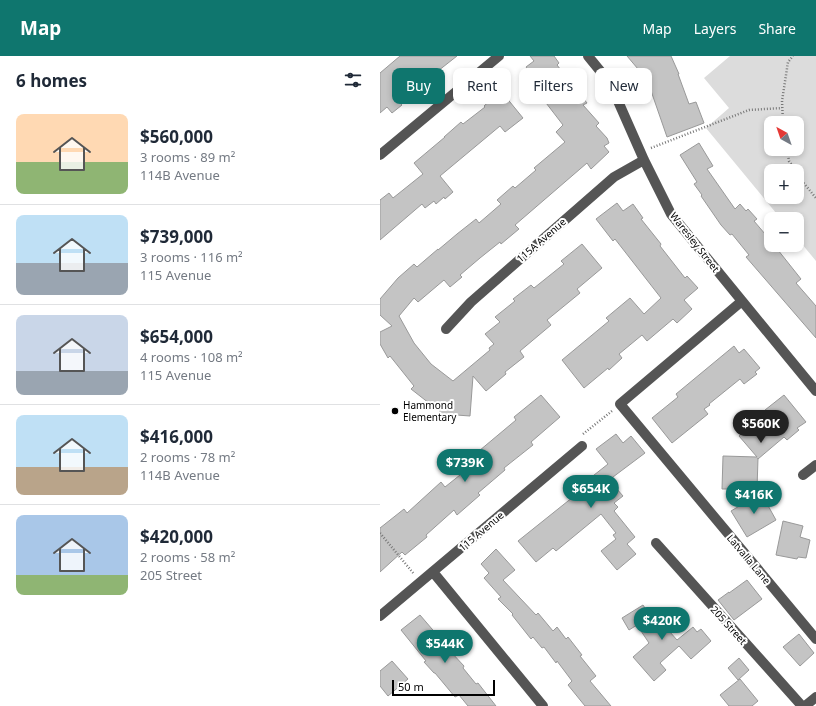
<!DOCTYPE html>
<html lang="en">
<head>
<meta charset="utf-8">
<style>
  body { margin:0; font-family:"Noto Sans",sans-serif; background:#f2f2f3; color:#1f2937; height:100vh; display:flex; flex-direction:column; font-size:15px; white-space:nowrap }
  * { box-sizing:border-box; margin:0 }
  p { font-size:13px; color:#747a83 }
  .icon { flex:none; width:22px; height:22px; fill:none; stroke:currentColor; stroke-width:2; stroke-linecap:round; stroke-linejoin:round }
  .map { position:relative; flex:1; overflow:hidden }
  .sheet { display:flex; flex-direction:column; background:#fff; width:380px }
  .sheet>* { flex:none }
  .banner { position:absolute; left:12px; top:12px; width:364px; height:36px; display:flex; gap:8px }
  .needle { width:26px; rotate:320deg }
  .buttons { position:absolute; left:384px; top:60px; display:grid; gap:8px }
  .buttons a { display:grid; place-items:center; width:40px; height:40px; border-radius:8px; background:#fff; box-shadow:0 2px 6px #0003; font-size:20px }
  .scale { position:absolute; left:12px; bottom:10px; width:103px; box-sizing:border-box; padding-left:4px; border:2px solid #000; border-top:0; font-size:11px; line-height:14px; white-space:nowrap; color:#000; -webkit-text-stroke:3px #fff; paint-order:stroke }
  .price { position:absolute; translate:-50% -34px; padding:0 9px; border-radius:14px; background:#0f766e; color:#fff; font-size:13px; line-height:26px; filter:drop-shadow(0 1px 2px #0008) }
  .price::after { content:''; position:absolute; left:50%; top:24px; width:12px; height:9px; margin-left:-6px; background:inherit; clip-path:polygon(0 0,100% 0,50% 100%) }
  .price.on { background:#222; color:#fff }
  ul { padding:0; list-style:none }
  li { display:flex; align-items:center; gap:12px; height:100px; padding:0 16px }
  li+li { border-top:1px solid #e0e1e3 }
  li span { display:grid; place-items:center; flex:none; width:112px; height:80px; border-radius:8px; color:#555 }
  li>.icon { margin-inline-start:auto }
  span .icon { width:48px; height:48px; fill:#fffc; stroke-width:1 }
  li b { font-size:17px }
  h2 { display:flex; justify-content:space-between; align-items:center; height:48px; padding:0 16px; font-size:17px }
  .chip { padding:0 14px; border-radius:8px; background:#fff; box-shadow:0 2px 6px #0003; font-size:14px; line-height:36px }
  .chip.on { background:#0f766e; color:#fff }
  header { display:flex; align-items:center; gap:24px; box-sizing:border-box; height:56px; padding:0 20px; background:#0f766e; color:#fff }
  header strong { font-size:19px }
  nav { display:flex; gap:22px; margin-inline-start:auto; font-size:14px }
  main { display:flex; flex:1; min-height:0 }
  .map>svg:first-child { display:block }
</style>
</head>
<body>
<header>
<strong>Map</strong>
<nav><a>Map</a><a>Layers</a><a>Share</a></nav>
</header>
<main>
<section class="sheet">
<h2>6 homes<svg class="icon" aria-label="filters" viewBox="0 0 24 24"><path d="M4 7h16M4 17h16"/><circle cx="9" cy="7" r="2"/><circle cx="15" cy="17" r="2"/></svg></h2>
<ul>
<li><span style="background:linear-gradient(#ffd9b3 60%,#8fb573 0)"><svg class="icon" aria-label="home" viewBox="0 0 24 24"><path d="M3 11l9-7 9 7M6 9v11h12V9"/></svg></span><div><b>$560,000</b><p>3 rooms · 89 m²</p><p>114B Avenue</p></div></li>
<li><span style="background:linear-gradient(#bfe0f5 60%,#9aa5b1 0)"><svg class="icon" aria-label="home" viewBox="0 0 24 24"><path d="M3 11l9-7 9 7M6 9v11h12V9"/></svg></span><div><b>$739,000</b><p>3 rooms · 116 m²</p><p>115 Avenue</p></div></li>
<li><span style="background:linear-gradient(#c9d6e8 70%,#9aa5b1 0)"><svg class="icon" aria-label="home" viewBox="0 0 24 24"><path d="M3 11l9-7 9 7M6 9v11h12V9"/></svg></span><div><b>$654,000</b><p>4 rooms · 108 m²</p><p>115 Avenue</p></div></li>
<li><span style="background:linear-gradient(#bfe0f5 65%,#b9a48a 0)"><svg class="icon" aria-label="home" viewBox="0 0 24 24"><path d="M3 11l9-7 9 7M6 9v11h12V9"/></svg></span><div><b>$416,000</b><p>2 rooms · 78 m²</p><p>114B Avenue</p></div></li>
<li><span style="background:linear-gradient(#a9c7e8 75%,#8fb573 0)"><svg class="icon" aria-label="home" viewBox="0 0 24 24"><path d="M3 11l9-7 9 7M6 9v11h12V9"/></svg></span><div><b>$420,000</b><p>2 rooms · 58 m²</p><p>205 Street</p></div></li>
</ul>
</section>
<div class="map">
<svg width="436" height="650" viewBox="0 0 436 650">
  <rect width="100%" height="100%" fill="#fff"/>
  <path fill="#dcdcdc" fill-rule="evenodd" d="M350,0H436V205L417,182V163H401L326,72L349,52L324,22ZM391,67H417V93H391ZM391,115H417V141H391Z"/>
  <path fill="#c4c4c4" stroke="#999" d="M20,0H77L49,22L51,24L21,48L22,49L12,57L7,51L0,57V17Z
    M150,0H174L179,7L177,9L207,47L203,49L219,67L216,70L227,82L229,87L224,90L229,96L211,113L207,107L135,169L139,173L121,188L120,186L100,202L80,219L82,221L70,231L64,224L38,246L34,242L19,260L34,287L51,308L73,325L110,294L109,292L114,288L105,278L120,266L115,261L135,245L133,243L151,229L154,232L184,208L181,205L202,188L222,212L197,233L200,237L167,264L171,269L140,295L144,301L125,316L126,318L106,335L93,320L90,360L63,358L31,333L34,330L10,300L8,302L0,288V276L12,270L0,259V243L18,222L34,208L37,211L58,193V194L77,178L96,163L99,167L121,148L117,144L133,130L135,132L156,114L154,112L185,86L176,76L183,69L153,30L158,27L146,11L154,5Z
    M247,0H291L299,18H298L309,48L316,46L324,67L287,81L269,29L265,30L258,13Z
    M121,35L143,62L125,76L120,70L60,120L73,136L65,143L64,141L56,148L54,145L45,152L42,148L0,184V144L9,137L13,142L43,118L34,107L65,81H64L81,66L83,68L105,51L104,50Z
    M319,87L333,110L327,113L355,153L360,148L366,155L368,153L377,163L374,165L391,185V189H394L421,223L416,227L436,250V282L366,201L369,199L352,178L350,179L341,169L321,140L322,139L314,128L317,126L300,99Z
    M237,147L243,155L253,148L263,162L261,163L281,188L280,190L305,222L307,220L318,232L304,244L312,253L297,267L293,263L267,285L262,279L239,298L242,302L229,314L228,312L204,332L182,304L229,265L226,262L250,242L264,258L281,242L235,183L233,185L216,163Z
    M354,290L359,297L364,293L380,312L375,316L377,318L364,328L360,323L329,348L330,349L324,353L328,358L292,387L272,362L298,341L296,338Z
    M161,339L180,361L151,386L153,389L124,412L125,414L98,437L100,439L77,459L74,454L46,479L47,481L25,499L22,496L0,516V472L24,453L27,457L61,426L65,431L85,415L81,410L136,364L134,361Z
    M404,339L426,366L417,372L419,374L407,384L404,381L378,403V402L377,433H342L343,400L377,401L359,380L387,356L385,354Z
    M236,378L243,387L251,380L265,397L229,424L243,440L234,447L238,451L234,455L255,481L247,488L256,498L237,514L221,495L236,483L233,479L236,477L221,458L176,495L173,492L156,506L138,485L188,445L192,442L193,443L212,427L209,423L228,408L216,393Z
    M381,437L396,464L367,481L351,455Z
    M403,465L423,470L420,481L430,484L426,502L418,501L417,503L396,499Z
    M116,493L135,514L123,524L156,559L158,557L173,575L177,571L186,583L188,581L202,599L200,600L216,620L210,625L231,650H205L188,629L192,625L177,605L176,607L164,591L162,592L153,581L151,583L132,559L133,558L118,543L121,541L104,522L109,517L101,508Z
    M367,524L382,543L354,564L338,544L349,536V537Z
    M263,549L269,558L275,554L280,555L283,560L282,567L297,584L313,571L317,576L321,573L331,585L311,603L299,590L280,607L286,614L274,625L253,601L269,587L257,569L249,574L242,562Z
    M40,559L58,580L57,581L84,610L83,612L96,628L98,627L116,650H88L79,639L75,641L55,617H54L44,606L46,605L21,574Z
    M419,578L434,597L420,610L403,591Z
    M359,602L369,614L358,624L348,612Z
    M12,605L28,623L8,640L0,630V615Z
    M360,623L378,645L372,650H349L340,639Z"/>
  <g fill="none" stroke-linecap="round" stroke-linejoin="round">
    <path stroke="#777" stroke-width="2.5" stroke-dasharray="1 2" stroke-linecap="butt" d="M403,67L402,45L408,6L413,0
      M271,92L369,54L402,52
      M407,93L409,105L416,115
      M417,117L422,125L436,142
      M203,378L232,355
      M0,477L34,518"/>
    <path stroke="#555" stroke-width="10" d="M208,0L230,27L264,104L291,158L362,245L436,335
      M0,99L119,0
      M362,245L240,348L436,583
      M66,273L91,246L234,121L264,104
      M423,419L436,409
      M276,487L422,650
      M53,516L163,650
      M0,560L202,390
      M425,650L436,641"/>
  </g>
  <circle fill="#000" stroke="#fff" stroke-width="1.5" cx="15" cy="355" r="4"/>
  <g text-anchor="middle" stroke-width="4" stroke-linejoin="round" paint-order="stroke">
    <g font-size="10" fill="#000" stroke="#fff">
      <text transform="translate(161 184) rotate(-41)" y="4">115A Avenue</text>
      <text transform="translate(315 186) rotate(52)" y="4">Waresley Street</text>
      <text transform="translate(101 475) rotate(-40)" y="4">115 Avenue</text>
      <text transform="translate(369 503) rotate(50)" y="4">Latvalla Lane</text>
      <text transform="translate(349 569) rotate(48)" y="4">205 Street</text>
    </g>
    <g font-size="10" fill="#000" stroke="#fff" text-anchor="start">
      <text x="23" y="353">Hammond<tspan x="23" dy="12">Elementary</tspan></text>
    </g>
  </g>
</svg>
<div class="buttons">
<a><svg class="needle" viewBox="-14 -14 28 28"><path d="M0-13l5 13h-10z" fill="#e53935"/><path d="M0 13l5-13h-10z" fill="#747a83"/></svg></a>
<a>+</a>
<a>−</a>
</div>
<div class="scale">50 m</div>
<b class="price on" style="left:381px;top:388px">$560K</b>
<b class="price" style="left:85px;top:427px">$739K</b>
<b class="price" style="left:211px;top:453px">$654K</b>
<b class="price" style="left:374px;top:459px">$416K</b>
<b class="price" style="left:282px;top:585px">$420K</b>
<b class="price" style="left:65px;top:608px">$544K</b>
<div class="banner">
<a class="chip on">Buy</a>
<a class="chip">Rent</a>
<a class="chip">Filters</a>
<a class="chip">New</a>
</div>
</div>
</main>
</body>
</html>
